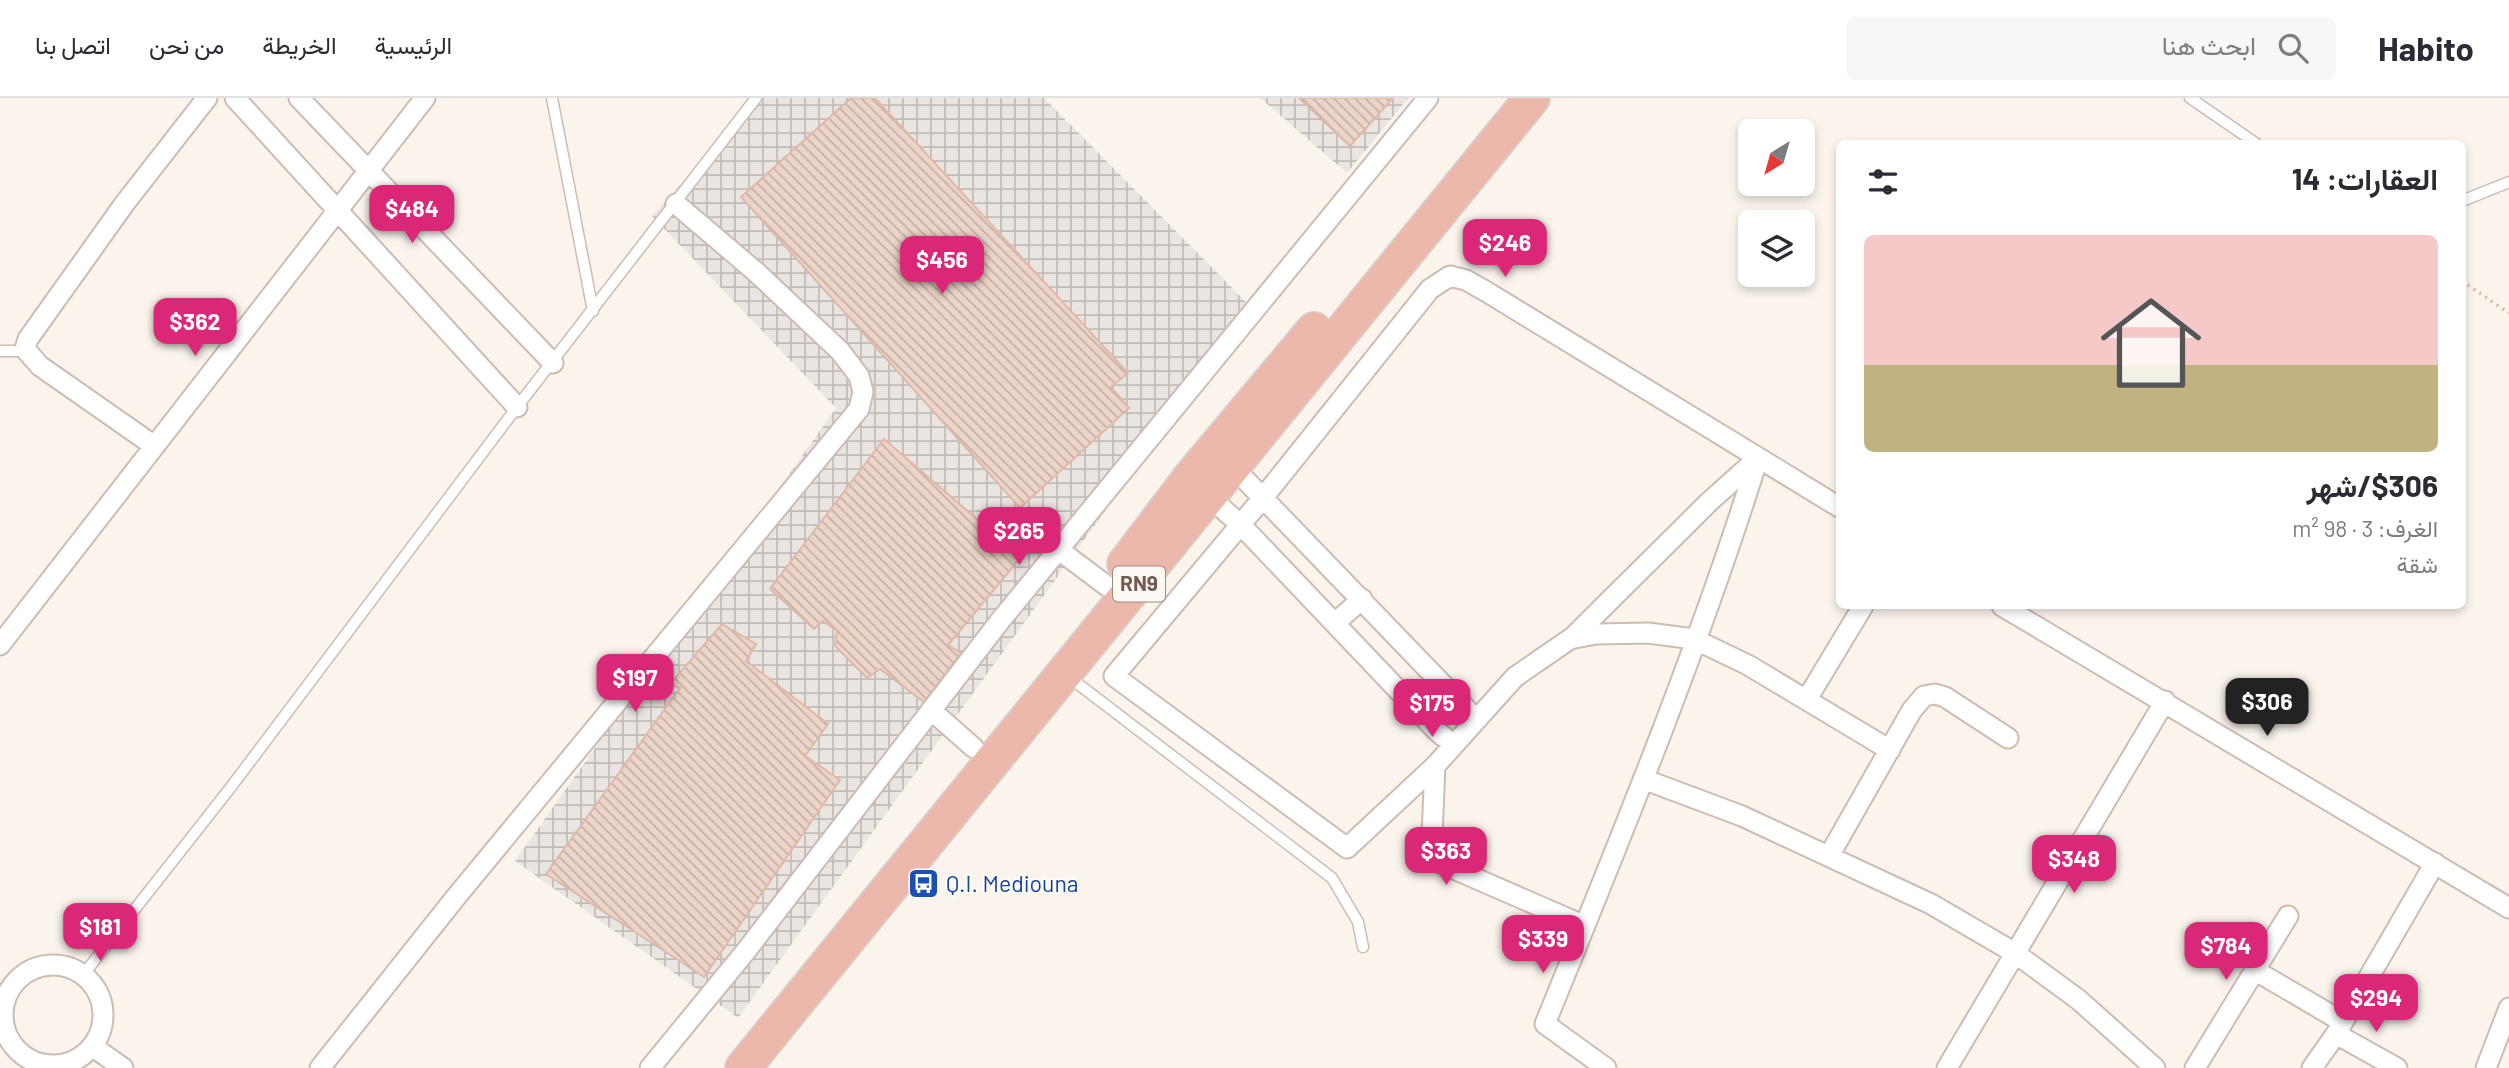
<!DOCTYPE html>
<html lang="ar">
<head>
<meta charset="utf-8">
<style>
  body { margin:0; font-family:Barlow,Vazirmatn,sans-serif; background:#f7f7f7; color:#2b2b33; direction:rtl; height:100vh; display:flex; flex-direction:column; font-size:26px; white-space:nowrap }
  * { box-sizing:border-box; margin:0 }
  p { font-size:23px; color:#7c7c81 }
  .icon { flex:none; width:38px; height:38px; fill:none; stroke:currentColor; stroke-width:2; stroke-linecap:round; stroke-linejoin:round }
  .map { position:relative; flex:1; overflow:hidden; direction:ltr }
  .sheet { position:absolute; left:1836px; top:42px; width:630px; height:469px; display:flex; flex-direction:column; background:#fff; border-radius:10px; box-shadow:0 4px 10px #0003; direction:rtl }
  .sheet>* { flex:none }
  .needle { width:46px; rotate:217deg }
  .controls { position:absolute; left:1738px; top:21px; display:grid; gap:14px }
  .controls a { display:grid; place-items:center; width:77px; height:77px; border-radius:10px; background:#fff; box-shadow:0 4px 10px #0003; font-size:35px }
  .price { position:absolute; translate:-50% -60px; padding:0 16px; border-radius:14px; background:#db2777; color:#fff; font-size:23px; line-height:46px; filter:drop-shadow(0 2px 4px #0008) }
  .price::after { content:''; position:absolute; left:50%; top:42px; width:21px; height:16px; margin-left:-10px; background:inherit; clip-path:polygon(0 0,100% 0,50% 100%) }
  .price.selected { background:#222; color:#fff }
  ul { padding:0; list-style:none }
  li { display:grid; align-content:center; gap:14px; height:371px; padding:0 28px }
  li span { display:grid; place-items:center; height:217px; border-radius:10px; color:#555 }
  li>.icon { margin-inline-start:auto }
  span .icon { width:126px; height:126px; fill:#fffc; stroke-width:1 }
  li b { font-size:30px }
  h2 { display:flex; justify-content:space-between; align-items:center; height:84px; padding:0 28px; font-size:30px }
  header { display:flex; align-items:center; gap:42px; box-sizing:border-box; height:98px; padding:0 35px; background:#fff; border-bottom:2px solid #e1e1e2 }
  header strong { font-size:33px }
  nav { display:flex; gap:38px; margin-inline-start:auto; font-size:24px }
  .search { width:490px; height:63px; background:#f7f7f7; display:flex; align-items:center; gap:18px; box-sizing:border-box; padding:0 24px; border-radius:10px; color:#7c7c81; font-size:26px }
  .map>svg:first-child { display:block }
</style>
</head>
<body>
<header>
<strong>Habito</strong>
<div class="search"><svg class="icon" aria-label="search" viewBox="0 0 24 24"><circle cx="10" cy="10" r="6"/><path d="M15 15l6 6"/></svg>ابحث هنا</div>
<nav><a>الرئيسية</a><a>الخريطة</a><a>من نحن</a><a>اتصل بنا</a></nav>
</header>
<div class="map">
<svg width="2509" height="970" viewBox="0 0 2509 970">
  <defs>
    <pattern id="industrial-grid" width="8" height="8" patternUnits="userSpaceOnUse" patternTransform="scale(1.75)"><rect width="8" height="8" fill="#ebe5e2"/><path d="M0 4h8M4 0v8" fill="none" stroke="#c3bdba"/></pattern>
    <pattern id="building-back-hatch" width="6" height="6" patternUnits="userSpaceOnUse" patternTransform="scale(1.75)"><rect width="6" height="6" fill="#edd4c8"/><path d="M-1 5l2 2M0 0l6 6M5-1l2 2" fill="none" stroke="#c5afa5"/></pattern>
  </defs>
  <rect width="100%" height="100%" fill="#fbf4ed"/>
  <path fill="url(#industrial-grid)" d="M759,0H1044L1252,210L738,920L515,763L836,310L652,118Z
    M1260,0H1408L1347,75Z"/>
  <path fill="url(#building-back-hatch)" stroke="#deb9aa" stroke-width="2" d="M851,0H875L1128,275L1111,289L1129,310L1020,410L741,99Z
    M1299,0H1393L1350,48Z
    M884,341L1021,459L948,547L961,555L924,604L880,571L867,580L835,548L837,533L823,523L814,531L770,491Z
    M722,526L756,546L746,563L828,626L805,658L840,682L704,879L546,776L680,590L670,586Z"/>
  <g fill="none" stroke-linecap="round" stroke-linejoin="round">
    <defs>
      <path id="lane" d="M552,0L593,213
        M2190,0L2257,46
        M2462,103L2509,84
        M0,253H25
        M1069,579L1332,780L1358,824L1363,849
        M83,877L231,689L517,309L756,0"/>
      <path id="street" d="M235,0L517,309
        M299,0L553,265
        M153,347L40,268L25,251L28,241L125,105L207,0
        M1233,369L1476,621
        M1209,399L1240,426L1438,634L1449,643L1456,644
        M1839,409L1487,194L1466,182L1450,178L1430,191L1262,401L1114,578L1347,750L1435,668L1515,579L1570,541L1596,536L1648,535L1694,541L1748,567L1890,652
        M1059,452L1107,488
        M2002,508L2509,810
        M1335,525L1362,501
        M1571,541L1709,404L1758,360C1698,552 1621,739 1545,926L1606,970
        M0,547L425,0
        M1807,601L1863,508
        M931,612L974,650
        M1435,668L1431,761L1585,828
        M1643,681L1742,718L1931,806L2015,855L2079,902L2155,970
        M1829,758L1912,612L1924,598L1935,596L1945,599L2008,640
        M3 917a50 50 0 1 1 100 0a50 50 0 1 1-100 0Z
        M2256,873L2343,924
        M2336,936L2397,970
        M92,948L123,970
        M320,970L456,799L859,311L863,294L859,278L840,253L756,174L676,106
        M650,970L746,853L1000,523L1428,0
        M1947,970L2165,603
        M2195,970L2288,818
        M2312,970L2336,936L2435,765
        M2486,970L2509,910"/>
      <path id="highway" d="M1125,466L1191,379L1314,232
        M743,970L1532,0"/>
    </defs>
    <use href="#lane" stroke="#ccbcb4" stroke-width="13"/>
    <use href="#street" stroke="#ccbcb4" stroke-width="23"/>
    <use href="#highway" stroke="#d8d1cf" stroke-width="38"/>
    <path stroke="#d2b7ab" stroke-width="3.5" stroke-dasharray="2 5" stroke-linecap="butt" d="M2462,183L2509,215"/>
    <use href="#lane" stroke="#fff" stroke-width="10"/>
    <use href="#street" stroke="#fff" stroke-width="19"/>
    <use href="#highway" stroke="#edb8ac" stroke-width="35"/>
  </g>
  <defs>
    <symbol id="bus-square" viewBox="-11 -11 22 22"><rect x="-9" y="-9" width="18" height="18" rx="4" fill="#1a4fb4" stroke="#fdf9f4"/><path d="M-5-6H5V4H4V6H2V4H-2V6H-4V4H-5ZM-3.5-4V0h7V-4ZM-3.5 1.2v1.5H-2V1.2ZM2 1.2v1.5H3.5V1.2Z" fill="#fff"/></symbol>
  </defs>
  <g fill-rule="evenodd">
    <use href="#bus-square" x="906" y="768" width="35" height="35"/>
  </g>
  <g text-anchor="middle" stroke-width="5" stroke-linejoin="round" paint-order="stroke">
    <rect fill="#fdf9f4" stroke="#9d8a83" stroke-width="2" x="1113" y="468.5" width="52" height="35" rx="5"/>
    <g font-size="21" font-weight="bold" fill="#745b52">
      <text x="1139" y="493">RN9</text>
    </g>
    <g font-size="23" fill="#164399" stroke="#fdf9f4" text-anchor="start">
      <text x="946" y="794">Q.I. Mediouna</text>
    </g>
  </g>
</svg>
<div class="controls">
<a><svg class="needle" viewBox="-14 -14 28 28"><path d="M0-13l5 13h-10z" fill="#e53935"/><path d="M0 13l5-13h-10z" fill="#7c7c81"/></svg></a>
<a><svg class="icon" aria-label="layers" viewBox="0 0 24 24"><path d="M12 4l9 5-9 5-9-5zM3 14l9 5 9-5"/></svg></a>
</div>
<b class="price" style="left:412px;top:147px">$484</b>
<b class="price" style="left:1505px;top:181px">$246</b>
<b class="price" style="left:942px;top:198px">$456</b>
<b class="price" style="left:195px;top:260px">$362</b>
<b class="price" style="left:1019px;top:469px">$265</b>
<b class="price" style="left:635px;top:616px">$197</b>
<b class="price selected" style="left:2267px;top:640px">$306</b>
<b class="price" style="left:1432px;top:641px">$175</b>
<b class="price" style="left:1446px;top:789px">$363</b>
<b class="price" style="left:2074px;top:797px">$348</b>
<b class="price" style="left:100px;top:865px">$181</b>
<b class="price" style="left:1543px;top:877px">$339</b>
<b class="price" style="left:2226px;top:884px">$784</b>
<b class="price" style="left:2376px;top:936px">$294</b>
<section class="sheet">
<h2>العقارات: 14<svg class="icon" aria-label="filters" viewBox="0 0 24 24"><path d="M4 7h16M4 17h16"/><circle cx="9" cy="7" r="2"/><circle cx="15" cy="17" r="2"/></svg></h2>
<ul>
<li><span style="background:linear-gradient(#f6c9c9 60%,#c2b280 0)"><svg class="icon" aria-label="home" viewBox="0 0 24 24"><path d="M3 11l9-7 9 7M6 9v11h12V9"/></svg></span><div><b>$306/شهر</b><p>الغرف: 3 · 98 m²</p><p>شقة</p></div></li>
</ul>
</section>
</div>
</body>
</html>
